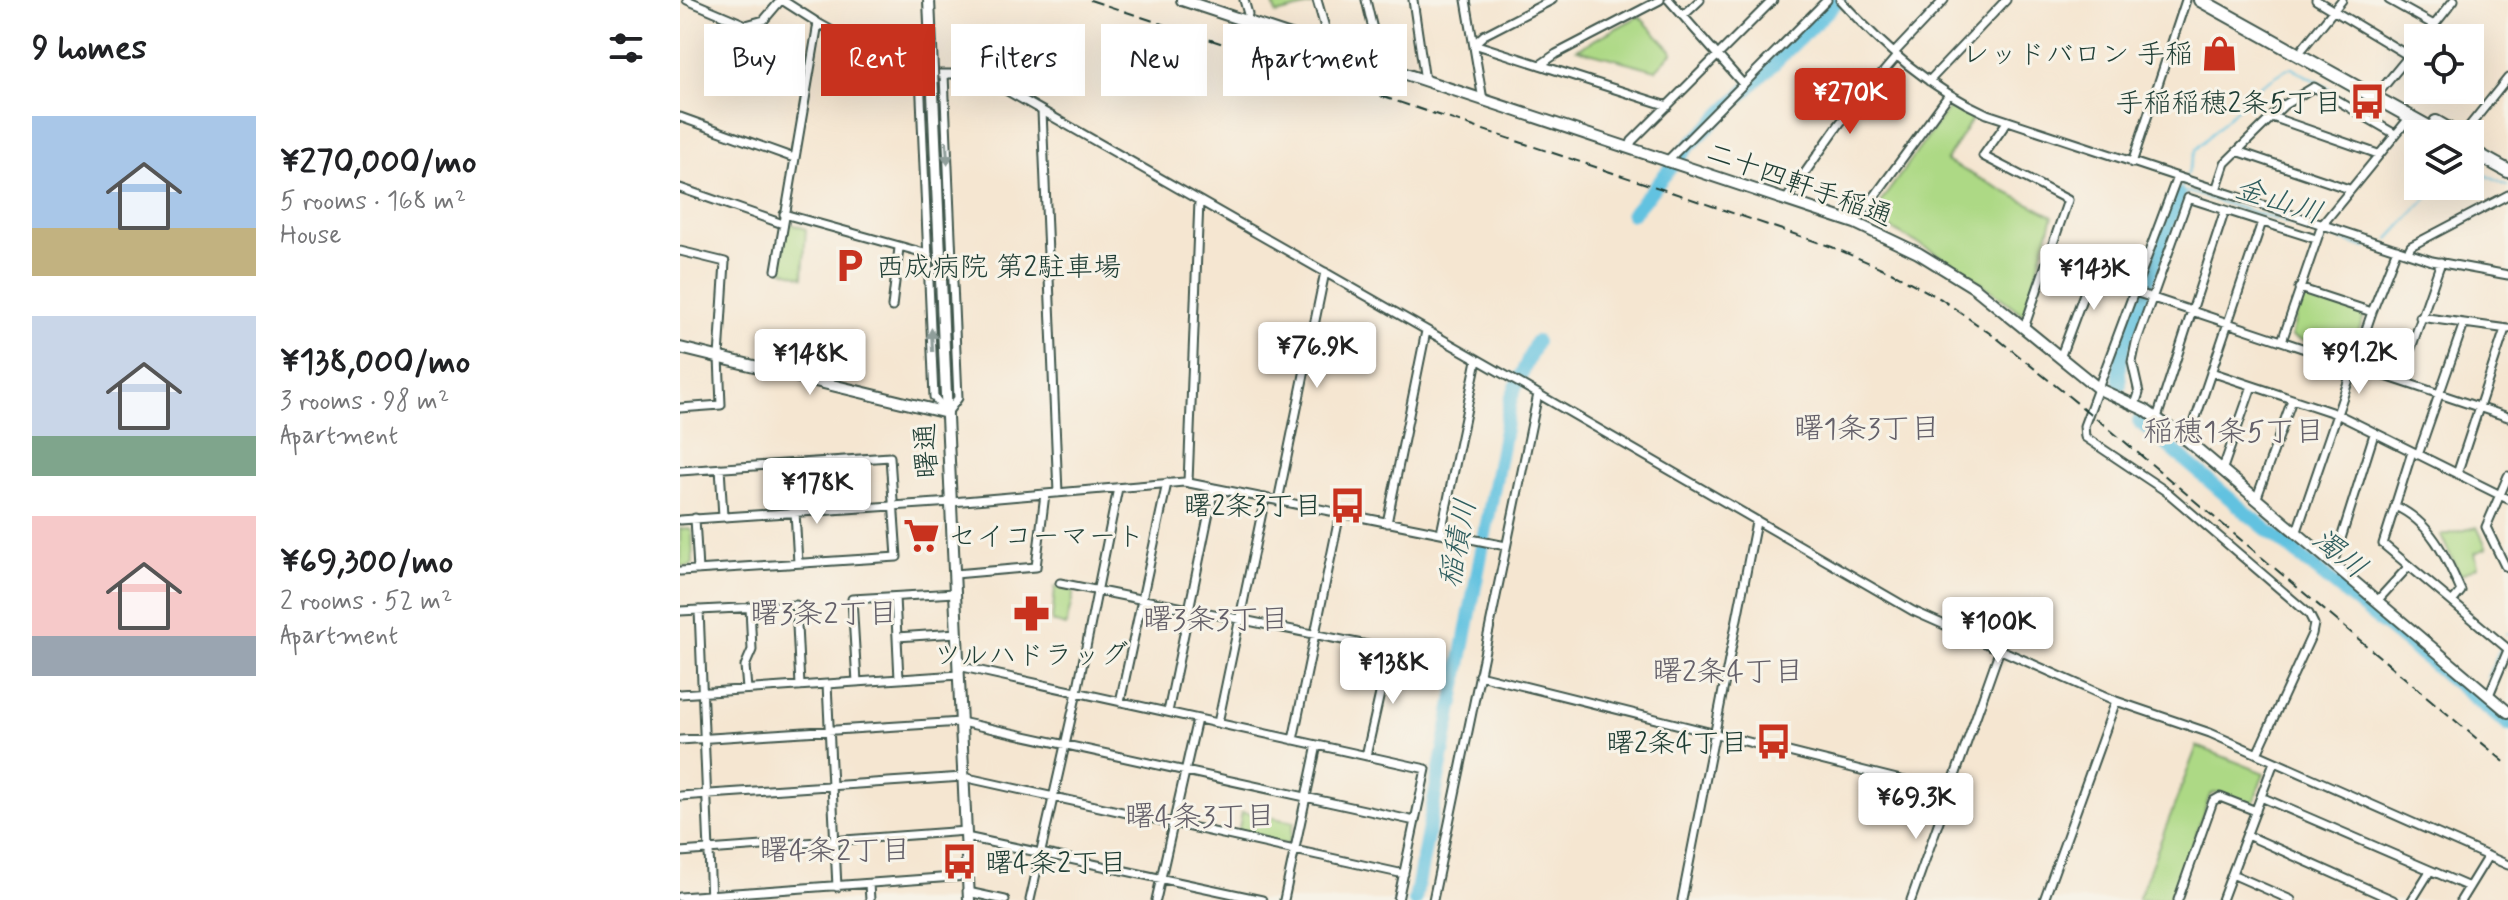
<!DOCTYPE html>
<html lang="en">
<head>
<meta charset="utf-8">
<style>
  body { margin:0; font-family:Mynerve,"Klee One",sans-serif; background:#f6f6f6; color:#202124; height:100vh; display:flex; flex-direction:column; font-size:30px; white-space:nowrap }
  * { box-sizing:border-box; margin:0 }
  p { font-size:26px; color:#757577 }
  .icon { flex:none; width:44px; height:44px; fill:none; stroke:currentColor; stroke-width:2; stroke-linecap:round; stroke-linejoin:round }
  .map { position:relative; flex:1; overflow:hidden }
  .panel { display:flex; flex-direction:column; background:#fff; width:680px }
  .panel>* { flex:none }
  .hud { position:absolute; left:24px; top:24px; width:760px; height:72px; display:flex; gap:16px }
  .fabs { position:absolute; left:1724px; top:24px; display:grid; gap:16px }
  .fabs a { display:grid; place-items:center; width:80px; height:80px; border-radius:0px; background:#fff; box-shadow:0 8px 32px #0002; font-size:40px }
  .price { position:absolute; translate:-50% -68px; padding:0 18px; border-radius:8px; background:#fff; color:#222; font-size:26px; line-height:52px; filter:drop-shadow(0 2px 4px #0008) }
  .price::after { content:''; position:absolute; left:50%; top:48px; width:24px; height:18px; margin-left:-12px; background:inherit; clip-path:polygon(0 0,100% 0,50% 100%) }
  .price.on { background:#c8321e; color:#fff }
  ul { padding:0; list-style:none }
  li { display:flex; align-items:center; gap:24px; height:200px; padding:0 32px }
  li span { display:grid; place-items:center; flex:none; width:224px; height:160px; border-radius:0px; color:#555 }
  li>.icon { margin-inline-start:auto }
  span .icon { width:96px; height:96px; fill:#fffc; stroke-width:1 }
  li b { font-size:34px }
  h2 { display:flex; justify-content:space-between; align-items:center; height:96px; padding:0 32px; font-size:34px }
  .pill { padding:0 28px; border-radius:0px; background:#fff; box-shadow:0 8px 32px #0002; font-size:28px; line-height:72px }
  .pill.on { background:#c8321e; color:#fff }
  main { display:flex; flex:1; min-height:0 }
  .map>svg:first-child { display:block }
</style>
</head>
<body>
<main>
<section class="panel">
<h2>9 homes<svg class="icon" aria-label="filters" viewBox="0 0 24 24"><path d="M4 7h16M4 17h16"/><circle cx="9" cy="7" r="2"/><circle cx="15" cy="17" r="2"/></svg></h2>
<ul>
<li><span style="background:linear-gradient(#a9c7e8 70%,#c2b280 0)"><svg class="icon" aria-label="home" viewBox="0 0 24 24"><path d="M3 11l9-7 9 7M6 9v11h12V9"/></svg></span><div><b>¥270,000/mo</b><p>5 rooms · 168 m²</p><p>House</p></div></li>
<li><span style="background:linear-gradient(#c9d6e8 75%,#7fa58c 0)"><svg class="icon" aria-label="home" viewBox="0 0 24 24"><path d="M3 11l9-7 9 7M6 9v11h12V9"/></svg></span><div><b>¥138,000/mo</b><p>3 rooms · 98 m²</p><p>Apartment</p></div></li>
<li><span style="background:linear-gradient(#f6c9c9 75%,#9aa5b1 0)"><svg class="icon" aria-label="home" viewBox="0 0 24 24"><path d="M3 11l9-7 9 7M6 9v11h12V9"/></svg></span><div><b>¥69,300/mo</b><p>2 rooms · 52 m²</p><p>Apartment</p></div></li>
</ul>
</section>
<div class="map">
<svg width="1828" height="900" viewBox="0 0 1828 900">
  <rect width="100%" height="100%" fill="#f7f3e8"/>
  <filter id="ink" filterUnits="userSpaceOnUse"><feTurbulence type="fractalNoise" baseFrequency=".0125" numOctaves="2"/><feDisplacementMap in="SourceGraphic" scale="16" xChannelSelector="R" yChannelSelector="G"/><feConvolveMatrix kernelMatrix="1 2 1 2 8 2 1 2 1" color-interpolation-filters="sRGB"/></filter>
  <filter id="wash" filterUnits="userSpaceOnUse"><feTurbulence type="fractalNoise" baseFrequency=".006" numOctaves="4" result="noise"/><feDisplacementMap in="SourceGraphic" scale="32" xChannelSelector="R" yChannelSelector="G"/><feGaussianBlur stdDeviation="1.8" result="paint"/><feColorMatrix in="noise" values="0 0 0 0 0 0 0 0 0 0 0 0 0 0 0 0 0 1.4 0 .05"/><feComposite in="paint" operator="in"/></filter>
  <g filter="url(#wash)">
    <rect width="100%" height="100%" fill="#f5e6d1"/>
    <path fill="#add985" stroke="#668b5c" stroke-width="2" d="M592,0H633L634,5L596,14Z
      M959,16L993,52L976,70L897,49Z
      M1270,106L1293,117L1266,161L1373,216L1344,315L1279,266L1195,220V210Z
      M112,224L126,229L123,277L103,270L101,267L107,226Z
      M1624,295L1682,314L1684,317L1670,353L1665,355L1611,337L1621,296Z
      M1797,527L1807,548L1795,553L1798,566L1780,575L1761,536Z
      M9,528L12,531L13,563L11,566H0V529Z
      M375,587L394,591L386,626L372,622Z
      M1517,746L1584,773L1573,804L1536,792L1530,795L1492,900H1458Z
      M562,812L614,822L609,843L603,844L558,833Z"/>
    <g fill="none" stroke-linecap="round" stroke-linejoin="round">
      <path stroke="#62c2e0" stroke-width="2" d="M1790,167L1827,186
        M1507,175L1516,149L1581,85L1609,68H1612L1652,90
        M1501,194L1508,192L1636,232
        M1499,195L1504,181
        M1642,234L1687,248
        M1709,239L1758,186
        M1827,634L1828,633
        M1807,678L1820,649
        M1795,700L1797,696"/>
      <path stroke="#62c2e0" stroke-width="14" d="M952,214L1007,148L1159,0
        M1440,385L1439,371L1444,344L1499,195
        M1459,421L1569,515L1828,725
        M735,900L831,398L856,342"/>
    </g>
  </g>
  <g filter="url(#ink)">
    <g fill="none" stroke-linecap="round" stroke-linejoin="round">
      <defs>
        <path id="street" d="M7,0L66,25L84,20L101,0
          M102,0L138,23L230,74H287L310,81L846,387L1233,611L1436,701L1530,733L1828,865
          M564,0L568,14L566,22
          M637,0L648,38L646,49
          M686,0L702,67
          M733,0L745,81
          M786,0L803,100
          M989,0L1063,84
          M1160,0C1203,47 1249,88 1307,114L1752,261L1828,275
          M1636,0L1729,56
          M1709,0L1754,25
          M1003,16L1020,0
          M1744,38L1774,0
          M794,44L988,106
          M794,44L804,35L872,0
          M1623,48L1662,0
          M1214,53L1264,0
          M860,65L876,54L980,0
          M240,75L254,397L267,413L278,398L264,75
          M1249,81L1326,0
          M1700,91L1738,45
          M362,111L378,493
          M0,117L114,158
          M1592,117L1698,154
          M1327,122L1303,156L1388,200L1344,328
          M1783,134L1828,78
          M949,148L952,141L1093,0
          M1557,151L1669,189
          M986,162L1147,0
          M1452,163L1506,0
          M1497,177L1404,426L1405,437L1487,492L1629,614L1634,624L1632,634L1577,754
          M0,188L103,224
          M1536,190L1545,163L1604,105L1634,87L1715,134
          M1105,201L1160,123L1217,56
          M104,214L248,254
          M1175,223L1268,96
          M0,251L45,262L39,357L41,405L0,408
          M1728,252L1731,246L1828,195
          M1369,257L1458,293L1828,417
          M96,270L138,23
          M1619,288L1692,312
          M212,307L219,248
          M1740,317L1828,329
          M1602,341L1642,225L1730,117
          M1380,358L1418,256
          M1531,372L1657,414L1828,499
          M1720,380L1761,262
          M1455,405L1459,393L1452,362L1456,343L1508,198L1636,239
          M1477,418L1545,210
          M1508,441L1582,222
          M1732,452L1703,544L1828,649
          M1738,455L1784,323
          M40,468L43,516
          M0,471L210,457L217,557L0,571
          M1542,471L1572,386
          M1777,474L1825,329
          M1828,476L1806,527L1825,566L1828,567
          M508,482L519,201
          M1576,500L1612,400
          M598,501L645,272
          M1715,506C1751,522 1766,557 1781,591L1772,602
          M115,512L118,563
          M15,518L18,570
          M0,520L272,502L504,482L826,546
          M707,523L746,331
          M761,533L797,360
          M1616,534L1692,312L1717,249
          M1653,564L1694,434
          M275,574L356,567L365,494
          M380,583L732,654
          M215,597L219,679
          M1697,601L1729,566
          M19,610L31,900
          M0,611L116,605L120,686
          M217,637L277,633
          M278,666L746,769L718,900
          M799,675L1269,792
          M177,682L172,599L275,593
          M147,684L157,887
          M67,689L65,666L72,650L70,607
          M0,694L279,675
          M1809,695L1828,650
          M440,702L487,483
          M488,712L534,488
          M538,723L585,498
          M0,740L281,722L735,821
          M613,740L660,513
          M686,756L710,649
          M0,796L283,777L724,874
          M1581,797L1789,887
          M1567,835L1713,900
          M286,837L582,900
          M0,852L286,831
          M1552,874L1611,900
          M189,884L190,900
          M288,892L325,900
          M0,897L287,876
          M350,900L397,692L438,488
          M476,900L517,719
          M604,900L637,745
          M753,900L858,394
          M1002,900L1076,522
          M1231,900L1320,649
          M1364,900L1436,701
          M1498,900L1533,801L1540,797L1576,811
          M1542,900L1594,762
          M1732,900L1750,871
          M1781,900L1808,856"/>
        <path id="secondary" d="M502,0L1175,223L1238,253L1295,288L1419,389L1465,410L1508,441L1828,712
          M0,348L267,413
          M266,395L289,900"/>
        <path id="highway" d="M1520,0L1761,134
          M1756,122L1777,134
          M1790,150L1828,171"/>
      </defs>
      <use href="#street" stroke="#3f564c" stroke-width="11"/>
      <use href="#secondary" stroke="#3f564c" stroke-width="14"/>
      <use href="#highway" stroke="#3f564c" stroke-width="16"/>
      <use href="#street" stroke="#fff" stroke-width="7"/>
      <use href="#secondary" stroke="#fff" stroke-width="10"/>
      <use href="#highway" stroke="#fff" stroke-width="12"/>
      <path stroke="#1f3d34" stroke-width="2" stroke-dasharray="12 6" stroke-linecap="butt" d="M410,0L994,193L1152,247L1211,272L1261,299L1318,339L1445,442L1828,765"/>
      <defs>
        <path id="secondary-bridge" d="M249,0L266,395"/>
      </defs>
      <use href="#secondary-bridge" stroke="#3f564c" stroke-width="14" stroke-linecap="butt"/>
      <use href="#secondary-bridge" stroke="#fff" stroke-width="10"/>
    </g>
    <defs><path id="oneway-solid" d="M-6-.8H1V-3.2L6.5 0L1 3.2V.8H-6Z" transform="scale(2)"/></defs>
    <g fill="#8f9e9a">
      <use href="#oneway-solid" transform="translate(267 153) rotate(87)"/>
      <use href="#oneway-solid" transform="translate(252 340) rotate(-93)"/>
    </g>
  </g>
  <defs>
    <symbol id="shop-bare" viewBox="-9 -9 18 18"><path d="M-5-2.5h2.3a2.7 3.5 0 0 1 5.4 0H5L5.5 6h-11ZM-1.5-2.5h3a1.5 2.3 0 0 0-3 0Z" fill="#c8321e" stroke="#f7f3e8" stroke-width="2.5" paint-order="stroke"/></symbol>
    <symbol id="bus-bare" viewBox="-9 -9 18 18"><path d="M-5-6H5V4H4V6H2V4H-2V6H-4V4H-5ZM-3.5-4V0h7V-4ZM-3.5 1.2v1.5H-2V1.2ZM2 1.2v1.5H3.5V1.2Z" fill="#c8321e" stroke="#f7f3e8" stroke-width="2.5" paint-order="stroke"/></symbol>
    <symbol id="parking-bare" viewBox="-9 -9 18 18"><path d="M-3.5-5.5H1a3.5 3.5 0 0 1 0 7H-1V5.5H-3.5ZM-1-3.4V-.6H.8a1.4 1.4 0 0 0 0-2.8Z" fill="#c8321e" stroke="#f7f3e8" stroke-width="2.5" paint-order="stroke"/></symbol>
    <symbol id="supermarket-bare" viewBox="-9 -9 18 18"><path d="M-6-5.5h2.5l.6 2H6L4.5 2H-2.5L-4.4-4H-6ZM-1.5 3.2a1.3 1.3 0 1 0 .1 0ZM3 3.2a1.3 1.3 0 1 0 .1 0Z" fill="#c8321e" stroke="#f7f3e8" stroke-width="2.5" paint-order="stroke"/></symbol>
    <symbol id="pharmacy-bare" viewBox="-9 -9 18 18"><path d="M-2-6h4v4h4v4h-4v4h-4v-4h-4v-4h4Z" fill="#c8321e" stroke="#f7f3e8" stroke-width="2.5" paint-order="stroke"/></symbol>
  </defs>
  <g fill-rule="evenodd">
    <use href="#shop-bare" x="1514" y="28" width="51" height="51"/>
    <use href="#bus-bare" x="1662" y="76" width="51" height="51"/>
    <use href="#parking-bare" x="144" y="240" width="51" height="51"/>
    <use href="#bus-bare" x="642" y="480" width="51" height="51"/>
    <use href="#supermarket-bare" x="216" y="510" width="51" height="51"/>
    <use href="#pharmacy-bare" x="326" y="588" width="51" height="51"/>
    <use href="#bus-bare" x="1068" y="716" width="51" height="51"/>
    <use href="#bus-bare" x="254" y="836" width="51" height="51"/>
  </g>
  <g text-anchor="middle" stroke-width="6" stroke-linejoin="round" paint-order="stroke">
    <g font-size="28" fill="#1f3d34" stroke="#f7f3e8" text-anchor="end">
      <text x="1513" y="63">レッドバロン 手稲</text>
      <text x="1662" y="112">手稲稲穂2条5丁目</text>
      <text x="196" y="276" text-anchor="start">西成病院 第2駐車場</text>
      <text x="642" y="515">曙2条3丁目</text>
      <text x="268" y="545" text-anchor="start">セイコーマート</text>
      <text x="351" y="664" text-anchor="middle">ツルハドラッグ</text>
      <text x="1068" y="752">曙2条4丁目</text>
      <text x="305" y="872" text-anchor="start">曙4条2丁目</text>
    </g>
    <g font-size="28" fill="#1f3d34" stroke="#f7f3e8">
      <text transform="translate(1120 183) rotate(20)" y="10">二十四軒手稲通</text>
      <text transform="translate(245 451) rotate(-93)" y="10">曙通</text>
    </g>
    <g font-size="30" font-style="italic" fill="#305e5f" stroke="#f7f3e8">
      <text transform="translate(1599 200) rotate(18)" y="10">金山川</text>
      <text transform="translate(777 543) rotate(-79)" y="10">稲積川</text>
      <text transform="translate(1660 553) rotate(39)" y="10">濁川</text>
    </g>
    <g font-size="30" fill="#65616a" stroke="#f7f3e8">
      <text x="1187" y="438">曙1条3丁目</text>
      <text x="1554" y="441">稲穂1条5丁目</text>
      <text x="144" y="623">曙3条2丁目</text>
      <text x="536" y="629">曙3条3丁目</text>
      <text x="1048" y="681">曙2条4丁目</text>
      <text x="520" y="826">曙4条3丁目</text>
      <text x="155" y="860">曙4条2丁目</text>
    </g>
  </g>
</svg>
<div class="fabs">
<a><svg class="icon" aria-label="locate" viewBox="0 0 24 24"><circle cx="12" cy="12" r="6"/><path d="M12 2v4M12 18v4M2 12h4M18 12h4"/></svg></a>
<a><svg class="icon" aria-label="layers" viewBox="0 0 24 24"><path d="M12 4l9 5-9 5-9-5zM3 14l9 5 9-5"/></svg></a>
</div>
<b class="price on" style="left:1170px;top:136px">¥270K</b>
<b class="price" style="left:1414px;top:312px">¥143K</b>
<b class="price" style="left:637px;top:390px">¥76.9K</b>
<b class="price" style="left:1679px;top:396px">¥91.2K</b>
<b class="price" style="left:130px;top:397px">¥148K</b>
<b class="price" style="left:137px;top:526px">¥178K</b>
<b class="price" style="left:1318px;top:665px">¥100K</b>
<b class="price" style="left:713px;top:706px">¥138K</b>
<b class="price" style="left:1236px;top:841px">¥69.3K</b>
<div class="hud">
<a class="pill">Buy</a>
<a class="pill on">Rent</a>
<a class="pill">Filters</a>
<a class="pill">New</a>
<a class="pill">Apartment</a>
</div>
</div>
</main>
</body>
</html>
